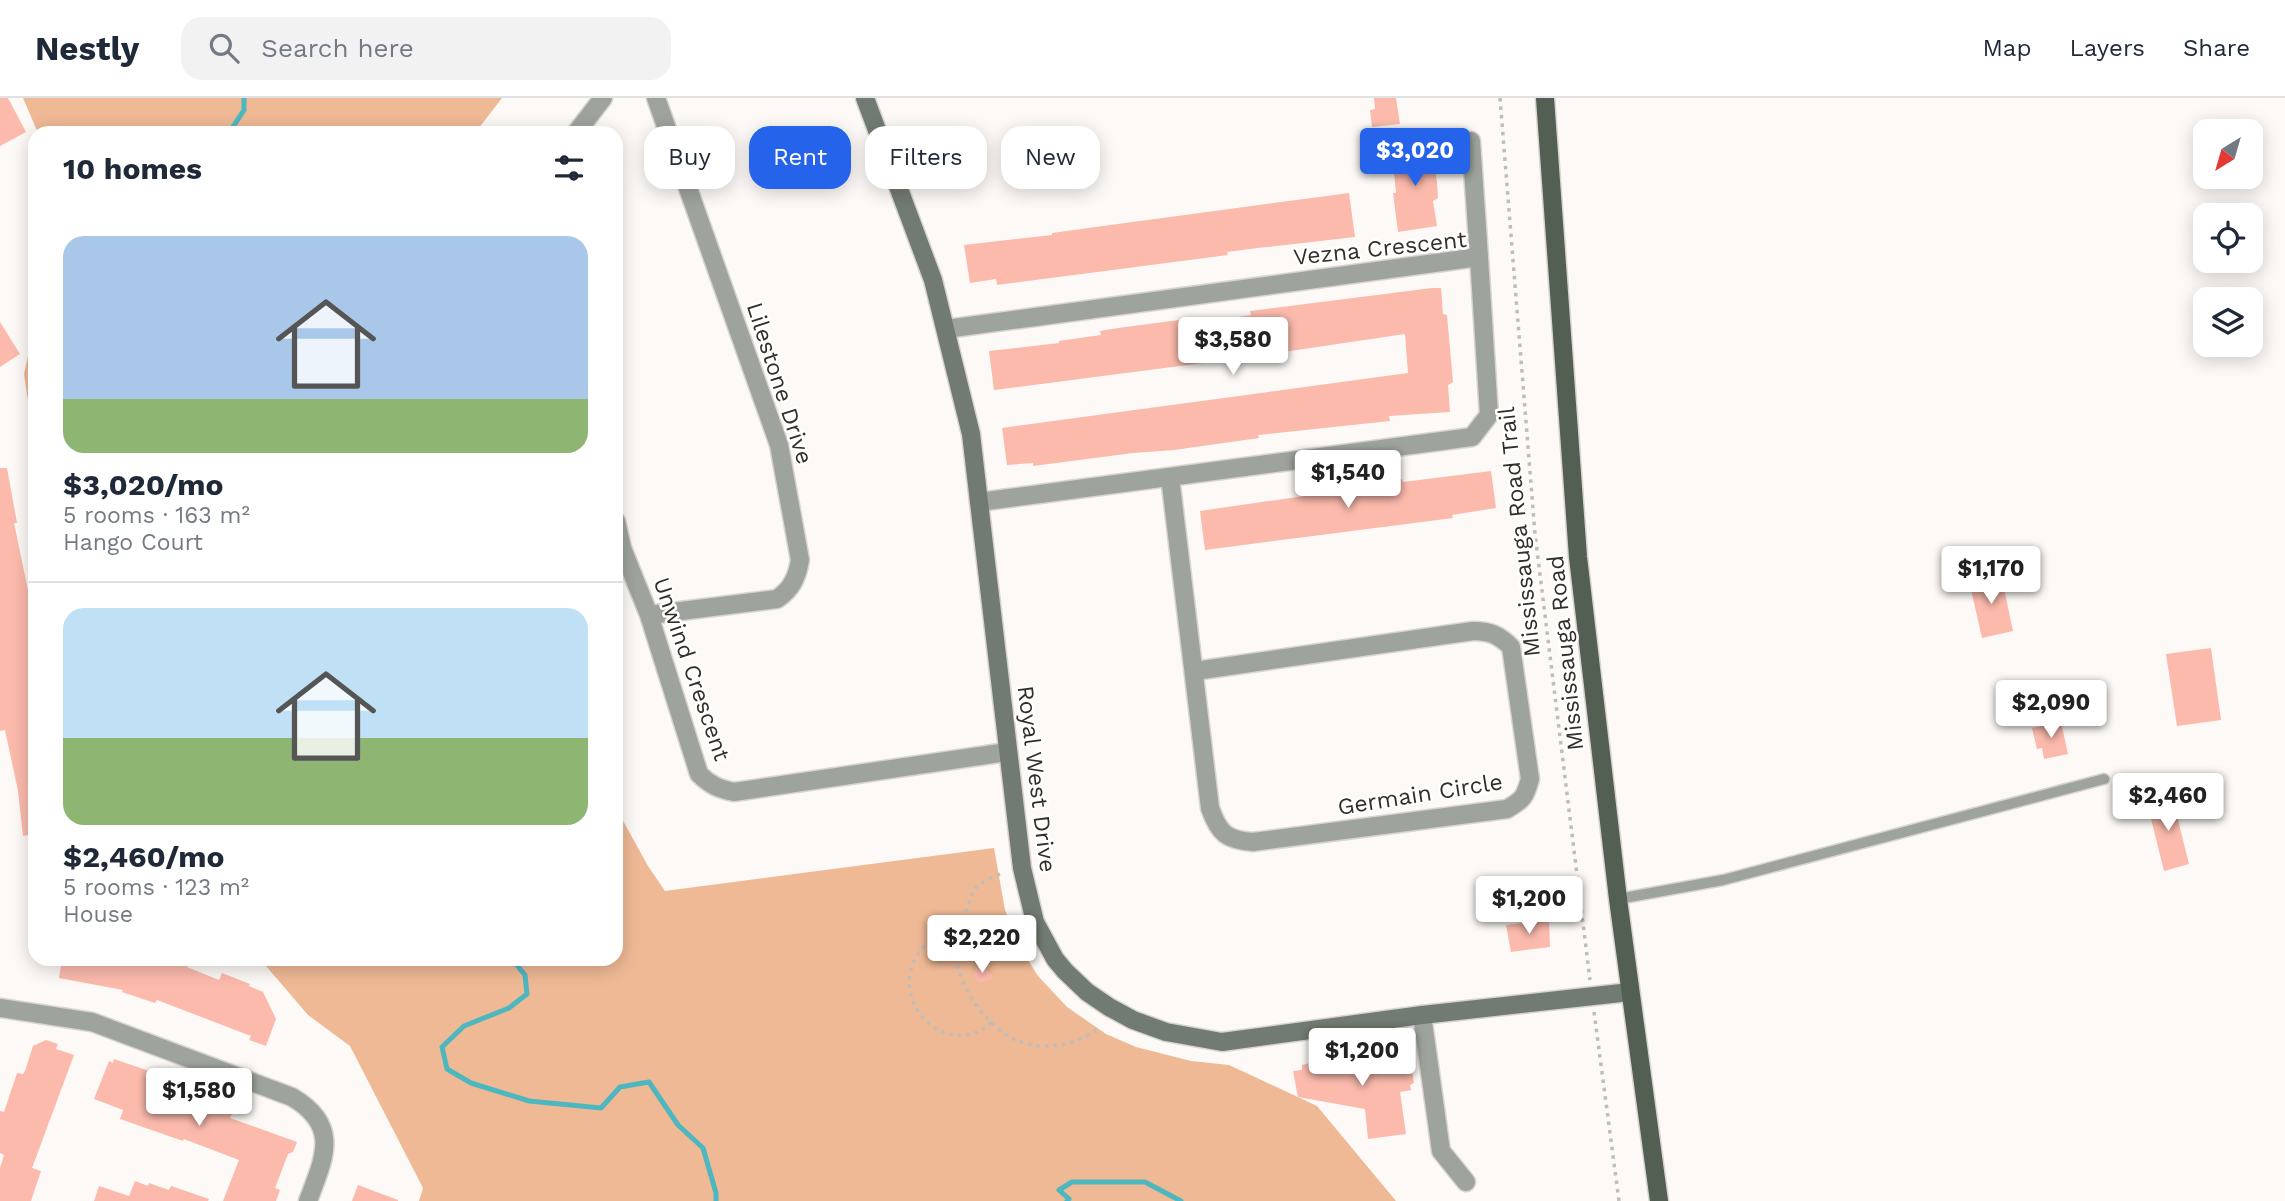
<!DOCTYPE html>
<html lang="en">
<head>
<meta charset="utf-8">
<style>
  body { margin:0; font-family:"Work Sans",sans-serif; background:#f2f2f3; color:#1f2937; height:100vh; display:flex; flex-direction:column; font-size:26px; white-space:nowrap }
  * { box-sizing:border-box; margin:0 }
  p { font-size:23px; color:#747a83 }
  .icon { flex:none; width:38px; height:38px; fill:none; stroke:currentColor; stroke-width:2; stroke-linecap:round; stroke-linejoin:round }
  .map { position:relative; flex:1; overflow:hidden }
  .sheet { position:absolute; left:28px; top:28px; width:595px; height:840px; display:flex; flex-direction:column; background:#fff; border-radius:21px; box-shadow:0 4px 18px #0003 }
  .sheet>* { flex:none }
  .hud { position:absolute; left:644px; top:28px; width:665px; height:63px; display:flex; gap:14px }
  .needle { width:46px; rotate:217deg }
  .fabs { position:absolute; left:2193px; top:21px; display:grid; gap:14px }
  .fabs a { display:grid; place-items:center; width:70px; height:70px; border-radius:14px; background:#fff; box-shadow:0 4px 18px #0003; font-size:35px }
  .price { position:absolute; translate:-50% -60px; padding:0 16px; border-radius:7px; background:#fff; color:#222; font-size:23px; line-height:46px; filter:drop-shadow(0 2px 4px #0008) }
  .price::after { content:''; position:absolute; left:50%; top:42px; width:21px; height:16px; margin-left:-10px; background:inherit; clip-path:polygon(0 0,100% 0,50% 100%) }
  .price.current { background:#2563eb; color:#fff }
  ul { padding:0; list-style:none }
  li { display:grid; align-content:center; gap:14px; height:371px; padding:0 35px }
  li+li { border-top:2px solid #e0e1e3 }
  li span { display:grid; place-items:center; height:217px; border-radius:21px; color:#555 }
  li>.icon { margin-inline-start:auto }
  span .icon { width:126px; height:126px; fill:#fffc; stroke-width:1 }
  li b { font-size:30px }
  h2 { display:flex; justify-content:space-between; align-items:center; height:84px; padding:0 35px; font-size:30px }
  .pill { padding:0 24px; border-radius:21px; background:#fff; box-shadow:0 4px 18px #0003; font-size:24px; line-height:63px }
  .pill.current { background:#2563eb; color:#fff }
  header { display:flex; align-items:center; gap:42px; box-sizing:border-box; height:98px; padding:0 35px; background:#fff; border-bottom:2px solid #e0e1e3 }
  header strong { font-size:33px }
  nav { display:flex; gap:38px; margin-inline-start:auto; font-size:24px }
  .search { width:490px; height:63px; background:#f2f2f3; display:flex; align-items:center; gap:18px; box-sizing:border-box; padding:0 24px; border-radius:21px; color:#747a83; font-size:26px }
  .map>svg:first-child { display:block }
</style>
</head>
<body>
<header>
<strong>Nestly</strong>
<div class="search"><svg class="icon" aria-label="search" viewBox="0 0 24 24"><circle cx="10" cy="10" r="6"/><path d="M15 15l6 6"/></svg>Search here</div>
<nav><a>Map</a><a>Layers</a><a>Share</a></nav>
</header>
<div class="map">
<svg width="2285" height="1103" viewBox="0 0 2285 1103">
  <rect width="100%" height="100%" fill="#fcf9f6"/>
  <path fill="#efb995" d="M23,0H502L475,35H38Z
    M35,226V351L24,276Z
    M616,710L648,768L665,793L994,750L1005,812L1020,849L1038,878L1067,909L1106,936L1136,949L1191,963L1229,967L1317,1008L1396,1103H419L423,1090L350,948L308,917L260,861H616Z"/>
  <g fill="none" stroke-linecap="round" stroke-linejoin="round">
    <path stroke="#4db7c0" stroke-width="5" d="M229,35L244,12V0
      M512,861L525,877L527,896L509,910L464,928L442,949L447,971L471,985L529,1003L601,1010L620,989L649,984L678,1027L703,1050L716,1095V1103
      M1067,1103L1069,1101L1059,1092L1072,1084H1145L1181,1103"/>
  </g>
  <path fill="#fbbaac" d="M0,0H8L26,34L0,48Z
    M1374,0H1396L1400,26L1372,29L1370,12L1375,11Z
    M1432,48L1437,85L1438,100L1433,103L1437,128L1398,134L1393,95H1396L1392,53Z
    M1349,95L1355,139L1258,150L1227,154L1228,157L997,187L996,181L970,185L964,147L1052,137V135L1103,128Z
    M1432,190H1441L1443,216L1447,217L1453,284L1448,287L1450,314L1389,318L1390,323L1258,337L1259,340L1174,352L1133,355L1033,368V365L1007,367L1002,330L1408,275L1405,236L1257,258L994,292L989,253L1059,245V243L1101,237L1100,233L1118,230L1202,219V223L1232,220L1251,217L1250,213Z
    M0,224L20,256L0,269Z
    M0,370H7L17,425H14L35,526V532L31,533L35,554V736L23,738L18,693L5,632L0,633Z
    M1491,373L1496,410L1452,417L1453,420L1205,452L1200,413L1366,389V385L1402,381L1403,384Z
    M2001,476L2013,533L1982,540L1969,483Z
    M2211,550L2221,622L2177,628L2166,556Z
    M2061,624L2068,656L2044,661L2042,650L2037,651L2032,630Z
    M2172,698L2189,766L2164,773L2147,705Z
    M1549,822L1550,849L1511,854L1506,827Z
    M62,861H178L189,865L187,869L219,882L222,875L250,886L249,888L263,894L276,921L266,948L249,942L251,938L157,902L155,905L122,894L123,892L59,880Z
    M983,868L994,879L982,885L977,883L973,876L977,869Z
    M46,942L58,946L56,951L74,957L32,1070L41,1073L31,1103H0V1070L4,1057L0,1055V1013L4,1014L17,975L23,976L25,973L33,948Z
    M1403,954L1404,960L1410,959L1414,985L1410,987L1411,992L1400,994L1406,1036L1368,1041L1365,1011L1298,999L1293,973L1302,972V967L1330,960L1332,967L1359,956Z
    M114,961L155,975L152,983L184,995L187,987L202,993L201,997L225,1007L238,1002L230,1020L297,1044L293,1054L288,1056L275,1090L280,1092L276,1103H223L239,1062L184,1041L183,1043L120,1021L123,1012L94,1001L109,963L113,965Z
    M135,1083L148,1088L149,1085L169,1092L171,1088L209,1101L208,1103H94L99,1088L129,1098Z
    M358,1087L398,1102V1103H352Z"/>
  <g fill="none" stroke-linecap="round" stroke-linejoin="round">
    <defs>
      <path id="lane" d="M1618,801L1723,782L2104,681"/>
      <path id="street" d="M576,35L603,0
        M1471,43L1479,159
        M946,231L1479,159L1489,317L1472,339L979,404
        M1170,379L1210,710C1219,736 1227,742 1253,744L1507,711C1523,702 1525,699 1530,681L1511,549C1499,537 1490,533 1473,533L1195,573
        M616,423L622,450L649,517L699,676C710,687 719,691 734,694L1007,654
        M649,517L777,501C792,491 797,479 800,462L779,347L656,0
        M0,910L92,924L292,999C341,1028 324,1060 308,1103
        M1422,917L1441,1053L1466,1084"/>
      <path id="secondary" d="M865,0L933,182L971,336L1022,770L1035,824L1055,861L1065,873L1087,894L1109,909L1133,922L1166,934L1222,944L1422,917L1630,894"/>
      <path id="primary" d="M1545,0L1578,459L1618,801L1659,1103"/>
    </defs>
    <use href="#lane" stroke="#d8d4d1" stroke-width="13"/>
    <use href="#street" stroke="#d8d4d1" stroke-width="21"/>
    <use href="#secondary" stroke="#d8d4d1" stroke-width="21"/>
    <use href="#primary" stroke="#d8d4d1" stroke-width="21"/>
    <path stroke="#c0bcb8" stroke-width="3.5" stroke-dasharray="3.5 5" stroke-linecap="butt" d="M1500,0L1535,436L1590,882
      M1000,776C968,790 976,789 964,818C961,825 955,829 955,837C951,875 976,917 1008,938C1035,955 1075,949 1099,930
      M954,834C942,833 934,838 926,846C878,894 944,968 992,924
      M1594,914L1619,1103"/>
    <use href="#lane" stroke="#9ea49d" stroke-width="10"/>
    <use href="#street" stroke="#9ea49d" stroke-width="18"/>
    <use href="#secondary" stroke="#727b72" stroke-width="18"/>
    <use href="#primary" stroke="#535f53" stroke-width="18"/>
  </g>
  <g text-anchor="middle" stroke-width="5" stroke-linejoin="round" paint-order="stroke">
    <g font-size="23" fill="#342d28" stroke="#fff">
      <text transform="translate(1380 150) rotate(-6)" y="8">Vezna Crescent</text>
      <text transform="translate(780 285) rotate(72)" y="8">Lilestone Drive</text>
      <text transform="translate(1519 434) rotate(-96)" y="8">Mississauga Road Trail</text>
      <text transform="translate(1565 555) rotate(-96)" y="8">Mississauga Road</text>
      <text transform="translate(692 571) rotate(71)" y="8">Unwind Crescent</text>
      <text transform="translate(1037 681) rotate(83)" y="8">Royal West Drive</text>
      <text transform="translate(1420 696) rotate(-9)" y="8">Germain Circle</text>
    </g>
  </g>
</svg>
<div class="fabs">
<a><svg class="needle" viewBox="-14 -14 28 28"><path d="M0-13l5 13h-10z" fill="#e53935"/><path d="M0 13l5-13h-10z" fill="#747a83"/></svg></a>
<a><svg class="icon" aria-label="locate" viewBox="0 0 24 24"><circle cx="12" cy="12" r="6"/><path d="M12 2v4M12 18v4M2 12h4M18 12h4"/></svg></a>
<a><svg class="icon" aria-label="layers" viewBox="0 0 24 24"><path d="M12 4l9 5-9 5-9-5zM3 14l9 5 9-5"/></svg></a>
</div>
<b class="price current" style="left:1415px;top:90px">$3,020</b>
<b class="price" style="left:1233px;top:279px">$3,580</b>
<b class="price" style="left:1348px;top:412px">$1,540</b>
<b class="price" style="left:1991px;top:508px">$1,170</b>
<b class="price" style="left:2051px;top:642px">$2,090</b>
<b class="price" style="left:2168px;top:735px">$2,460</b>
<b class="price" style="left:1529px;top:838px">$1,200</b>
<b class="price" style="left:982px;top:877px">$2,220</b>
<b class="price" style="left:1362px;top:990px">$1,200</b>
<b class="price" style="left:199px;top:1030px">$1,580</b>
<div class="hud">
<a class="pill">Buy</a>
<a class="pill current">Rent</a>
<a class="pill">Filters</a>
<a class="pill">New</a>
</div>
<section class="sheet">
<h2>10 homes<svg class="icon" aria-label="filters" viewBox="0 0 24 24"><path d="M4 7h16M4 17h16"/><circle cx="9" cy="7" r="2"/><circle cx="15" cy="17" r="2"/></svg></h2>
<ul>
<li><span style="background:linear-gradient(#a9c7e8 75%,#8fb573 0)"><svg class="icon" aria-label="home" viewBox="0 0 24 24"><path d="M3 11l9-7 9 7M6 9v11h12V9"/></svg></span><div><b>$3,020/mo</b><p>5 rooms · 163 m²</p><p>Hango Court</p></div></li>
<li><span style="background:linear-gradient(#bfe0f5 60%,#8fb573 0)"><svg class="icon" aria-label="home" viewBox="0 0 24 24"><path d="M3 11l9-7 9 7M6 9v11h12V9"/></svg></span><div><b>$2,460/mo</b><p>5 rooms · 123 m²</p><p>House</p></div></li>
</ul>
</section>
</div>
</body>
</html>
